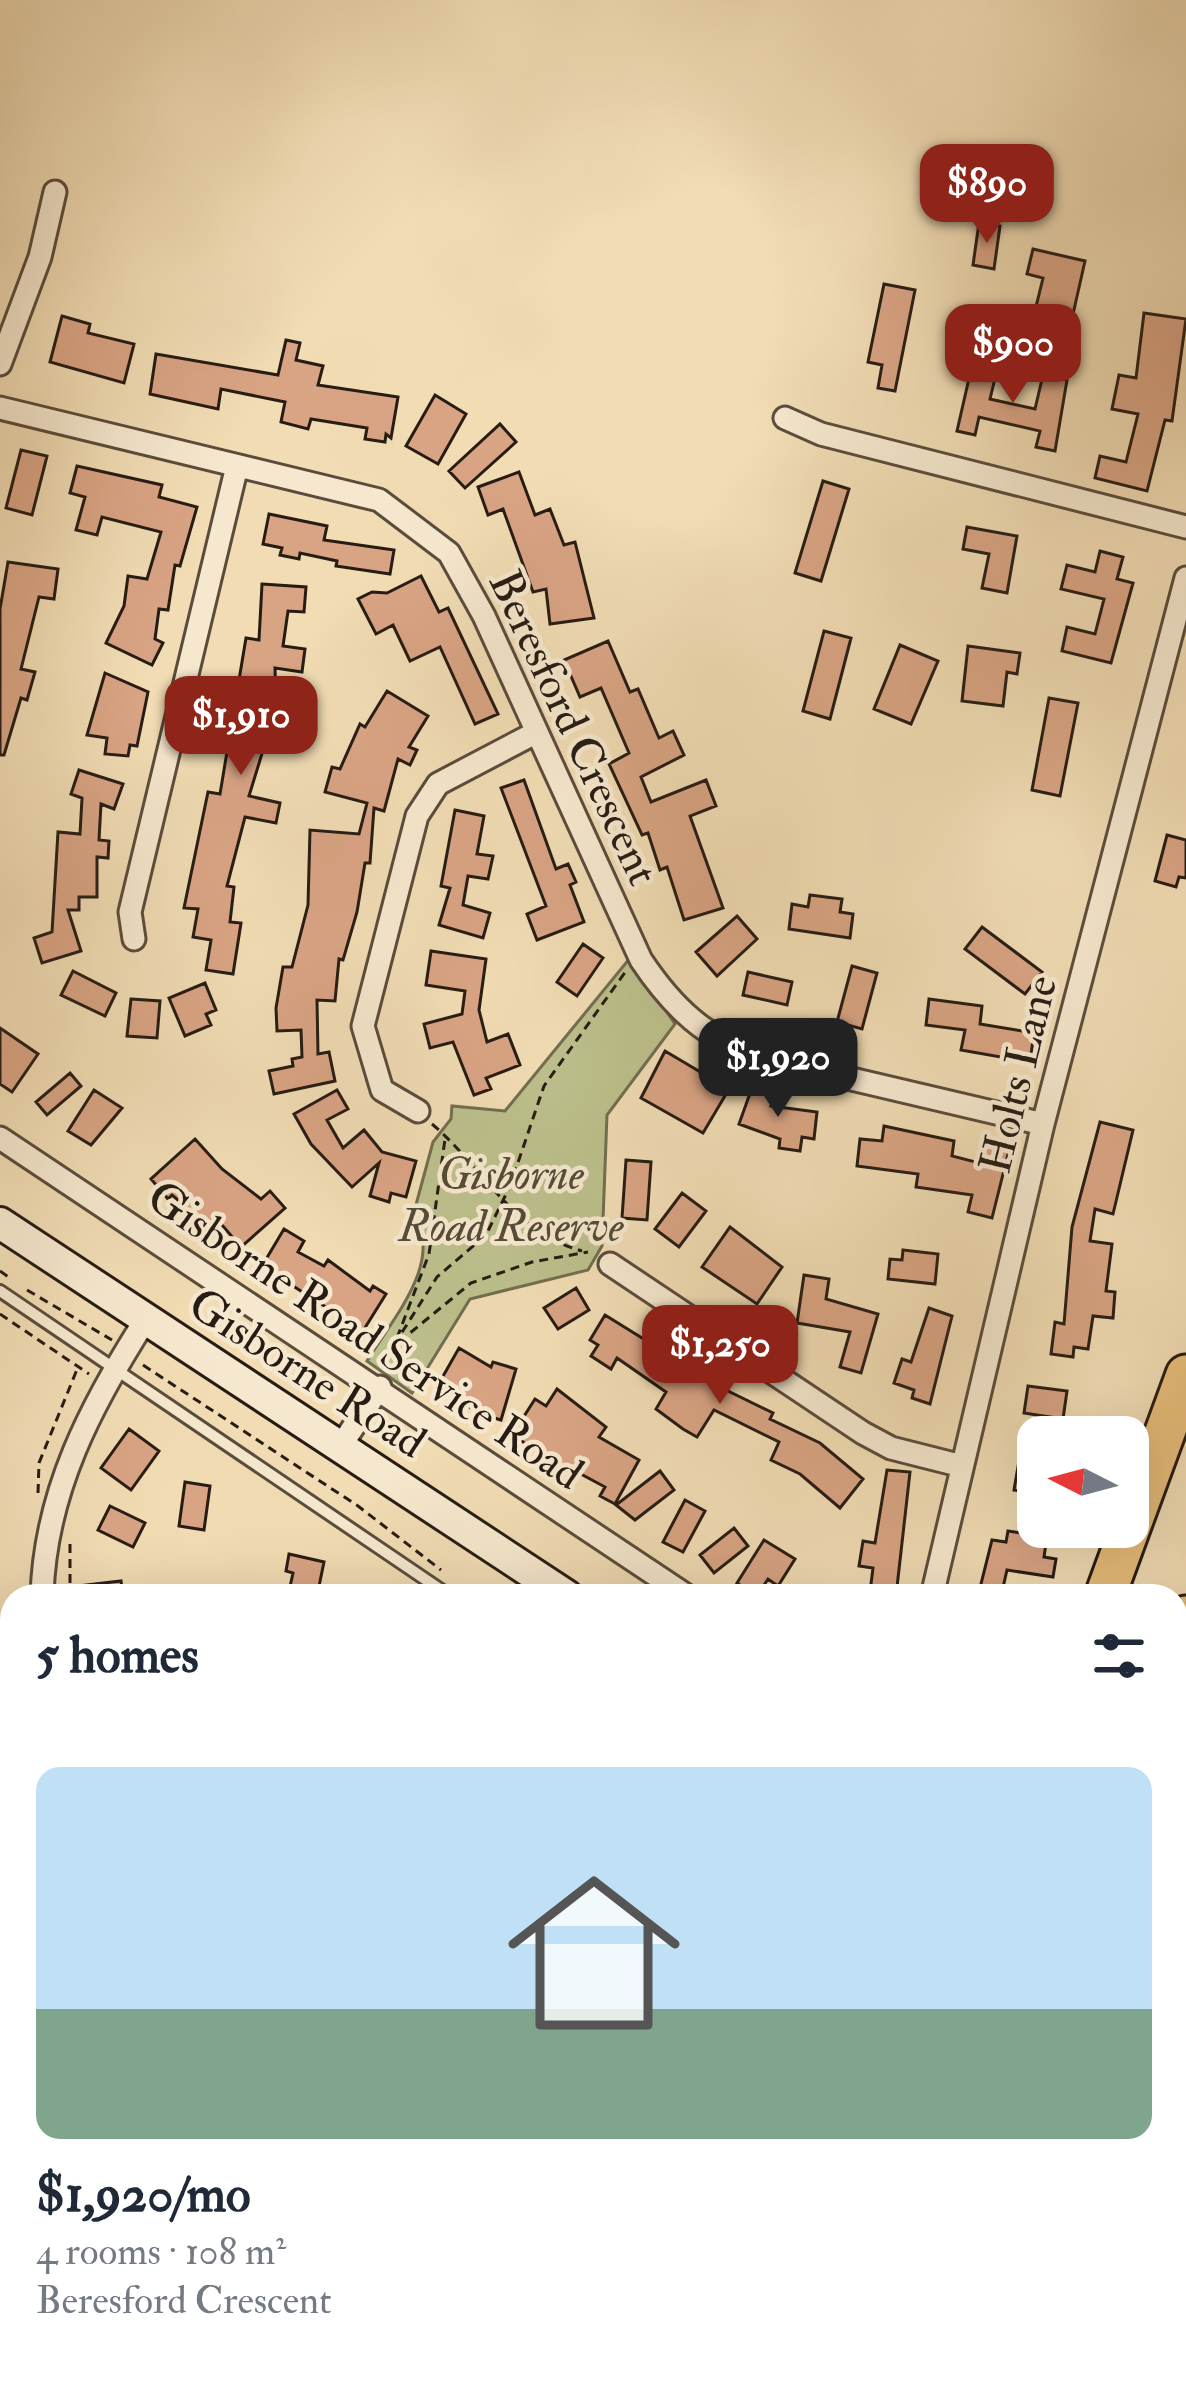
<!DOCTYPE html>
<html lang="en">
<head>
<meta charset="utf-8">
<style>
  body { margin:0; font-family:"IM FELL Double Pica",serif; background:#f2f2f3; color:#1f2937; height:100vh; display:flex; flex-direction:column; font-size:45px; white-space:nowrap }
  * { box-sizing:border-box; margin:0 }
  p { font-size:39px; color:#747a83 }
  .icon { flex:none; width:66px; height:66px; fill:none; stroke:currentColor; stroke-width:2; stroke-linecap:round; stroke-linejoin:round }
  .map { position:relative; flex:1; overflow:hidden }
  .side { position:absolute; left:0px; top:1584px; width:1188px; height:804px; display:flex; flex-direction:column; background:#fff; border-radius:36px 36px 0 0; box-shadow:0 12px 48px #0002 }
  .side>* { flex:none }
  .needle { width:78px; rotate:276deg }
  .tools { position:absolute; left:1017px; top:1416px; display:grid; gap:24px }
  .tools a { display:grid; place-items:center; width:132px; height:132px; border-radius:24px; background:#fff; box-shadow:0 12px 48px #0002; font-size:60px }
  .price { position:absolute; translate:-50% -102px; padding:0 27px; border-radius:24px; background:#8f2418; color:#fff; font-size:39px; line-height:78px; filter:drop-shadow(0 3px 6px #0008) }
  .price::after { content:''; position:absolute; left:50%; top:72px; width:36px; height:27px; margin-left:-18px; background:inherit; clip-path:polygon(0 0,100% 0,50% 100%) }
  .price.selected { background:#222; color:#fff }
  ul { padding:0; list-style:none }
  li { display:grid; align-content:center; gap:24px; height:636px; padding:0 36px }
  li+li { border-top:3px solid #e0e1e3 }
  li span { display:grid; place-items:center; height:372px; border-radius:24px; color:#555 }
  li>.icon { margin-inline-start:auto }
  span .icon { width:216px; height:216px; fill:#fffc; stroke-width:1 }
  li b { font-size:51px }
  h2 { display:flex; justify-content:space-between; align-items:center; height:144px; padding:0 36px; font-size:51px }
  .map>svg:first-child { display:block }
</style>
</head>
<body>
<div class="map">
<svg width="1186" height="2388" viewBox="0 0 1186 2388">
  <rect width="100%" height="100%" fill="#f1dcb4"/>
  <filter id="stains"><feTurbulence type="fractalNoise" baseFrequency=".00167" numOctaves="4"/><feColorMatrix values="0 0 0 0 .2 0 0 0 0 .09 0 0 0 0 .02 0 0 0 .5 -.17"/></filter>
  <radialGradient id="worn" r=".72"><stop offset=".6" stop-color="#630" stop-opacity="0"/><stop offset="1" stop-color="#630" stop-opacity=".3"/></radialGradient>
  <path fill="#bcc08c" stroke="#726e50" stroke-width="3" d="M630,958L675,1024L607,1115L602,1246L588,1270L470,1299L412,1393L367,1361C394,1316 444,1263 414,1212L433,1142L451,1119L452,1106L505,1111Z"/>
  <path fill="#d9a484" stroke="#271c14" stroke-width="3" d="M979,223L1000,226L994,269L973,265Z
    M1033,249L1085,261L1071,323L1034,315L1043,278L1027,274Z
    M884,284L915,290L895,391L878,388L882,365L868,362Z
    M1144,313L1186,319L1172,421L1165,420L1147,491L1095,478L1100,456L1126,462L1138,414L1112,409L1119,375L1136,378Z
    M62,316L90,324L88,333L134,344L124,383L50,362Z
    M286,340L300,343L296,360L323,366L318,385L398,397L391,438L386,434L385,442L365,439L367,428L311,419L308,429L281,422L285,402L221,389L218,409L150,394L156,354L278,375Z
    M973,361L998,366L990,399L1035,409L1043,375L1067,380L1055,451L1036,447L1040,431L979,417L975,435L957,431Z
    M435,395L466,414L438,464L406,446Z
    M500,424L516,442L465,488L449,471Z
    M21,450L47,456L32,515L6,508Z
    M77,466L162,485L159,497L197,507L180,566L175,565L168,610L159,609L155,639L163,643L152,665L106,643L124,606L128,576L147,579L161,532L102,517L97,535L76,530L85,497L70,493Z
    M519,472L535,515L550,509L564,545L575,542L594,618L550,624L546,589L533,592L503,509L488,515L478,487Z
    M823,481L849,489L821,581L795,573Z
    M269,514L327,526L324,540L394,550L390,574L336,566L337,561L300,553L299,559L280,555L282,548L263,544Z
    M967,527L1017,536L1007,593L982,588L989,554L963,549Z
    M1100,551L1123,557L1117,579L1133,583L1111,663L1062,651L1067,627L1095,634L1104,599L1061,589L1067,565L1095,572Z
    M8,562L58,569L54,599L39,597L21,669L35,672L27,700L21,698L4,755H0V609Z
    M421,576L439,612L448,608L498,714L475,724L440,647L410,661L393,625L376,634L358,599L372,592L387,593Z
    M262,584L306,587L304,612L288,611L283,646L305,649L302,672L275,668L276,706L259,707L254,745L264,747L249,796L280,803L276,823L245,817L227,886L234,887L230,922L241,923L233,974L206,970L211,940L193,937L198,909L184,908L208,792L220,794L246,638L259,640Z
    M824,631L851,638L830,719L803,711Z
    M608,641L630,692L638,689L659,738L673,731L684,755L641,777L651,802L706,780L716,806L690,816L723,908L684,920L667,867L660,870L648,833L642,835L609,764L629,753L601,688L580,697L564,660Z
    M900,645L938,661L911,724L874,709Z
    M968,646L1020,653L1017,674L1007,672L1003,706L962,701Z
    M105,673L148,692L137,746L130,745L128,756L105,754L107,738L87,735Z
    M387,691L428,716L409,747L417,750L410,765L398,759L384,811L374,808L370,863H365L357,912L343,960L339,959L335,1001L317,1000L318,1054L329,1052L335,1081L274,1094L269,1071L293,1066L292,1059L302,1057L301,1030L277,1031L276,1008L283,967H292L308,905L310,830L359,834L367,803L325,792L332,767L340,769L360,724L365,727Z
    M1049,698L1078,703L1060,796L1032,790Z
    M79,770L123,784L114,809L101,804L99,840L109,841L108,858L97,857V897H79V910H68L81,951L42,963L34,938L52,932L58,832L80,834L82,798L71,794Z
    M524,780L556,869L568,864L576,882L570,885L584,922L537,940L527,914L546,906L501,788Z
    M455,810L484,816L477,854L493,856L488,879L468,876L463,905L490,913L483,938L439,925L450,888L441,886Z
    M1167,835L1186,840V878L1179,877L1176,887L1155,881Z
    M810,895L842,899L840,912L853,914L850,938L789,929L792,904L808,907Z
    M737,916L757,939L717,976L696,952Z
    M982,927L1042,972L1025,994L965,949Z
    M583,944L603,958L577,996L557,982Z
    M431,951L486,959L479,1010L487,1042L508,1034L520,1065L486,1078L491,1089L474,1095L453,1042L430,1048L424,1024L462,1014L465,991L426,985Z
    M852,966L877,973L862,1029L837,1022Z
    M73,971L116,993L105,1016L61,995Z
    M748,972L792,982L787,1005L743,995Z
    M205,983L216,1010L206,1014L211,1025L185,1036L169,998Z
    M131,999L160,1001L157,1038L127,1036Z
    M929,999L982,1006L980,1024L1034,1033L1030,1062L961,1050L965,1030L926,1025Z
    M0,1028L38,1054L12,1092L0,1084Z
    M665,1051L729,1089L703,1133L641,1098Z
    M70,1073L81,1086L47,1115L36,1102Z
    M753,1085L776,1093L771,1106L817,1112L814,1139L802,1137L800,1151L779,1148L780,1139L739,1124Z
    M94,1090L122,1108L91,1145L68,1131Z
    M337,1090L348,1109L327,1120L343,1148L364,1130L382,1152L416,1161L406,1197L391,1193L389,1202L370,1196L379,1163L352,1187L311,1144L294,1114Z
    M1100,1122L1133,1130L1113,1214L1095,1209L1090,1241L1112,1244L1106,1291L1115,1292L1113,1318L1093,1316L1088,1349L1074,1347L1073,1357L1051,1354L1055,1322L1064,1324L1072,1227Z
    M884,1126L954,1141L952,1156L979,1163L984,1144L1009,1150L992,1218L968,1212L972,1195L916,1187L918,1174L857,1166L860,1139L882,1141Z
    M195,1139L222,1169L261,1199L270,1191L285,1208L241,1247L215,1217L208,1225L172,1195L168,1199L151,1179Z
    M626,1160L651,1162L647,1220L622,1218Z
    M682,1193L706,1211L679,1247L655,1229Z
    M730,1227L782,1267L757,1304L702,1267Z
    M284,1229L304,1241L298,1252L324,1266L328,1260L370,1291L373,1286L386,1294L363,1331L262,1266Z
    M903,1250L938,1254L935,1284L888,1279L890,1259L902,1260Z
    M804,1275L829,1279L826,1299L878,1314L861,1373L840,1367L850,1332L797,1323Z
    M576,1288L589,1310L558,1329L544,1308Z
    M929,1308L952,1316L930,1404L912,1398L914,1390L894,1383L902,1359L911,1362Z
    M605,1315L655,1346L661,1338L680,1352L677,1356L726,1390L773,1413L770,1419L820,1443L863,1479L840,1508L800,1474L771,1460L779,1442L714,1410L697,1437L683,1429L656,1409L666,1392L617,1358L611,1369L591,1356L598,1345L590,1340Z
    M459,1348L491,1367L493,1362L516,1369L501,1420L478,1413L438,1385Z
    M1028,1386L1067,1391L1063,1419L1024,1413Z
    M557,1389L606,1427L599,1437L639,1460L615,1504L600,1496L605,1487L577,1472L575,1475L512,1435L535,1399L546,1406Z
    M129,1429L159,1451L131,1490L101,1468Z
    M1021,1449L1038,1453V1494L1014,1490Z
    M887,1470L910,1472L896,1596L870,1592L873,1568L859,1566L863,1541L875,1543Z
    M660,1471L674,1490L635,1520L616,1505Z
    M185,1482L210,1486L204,1530L179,1526Z
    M685,1500L705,1511L683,1552L663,1542Z
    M110,1506L145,1523L133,1547L98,1530Z
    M734,1528L748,1546L714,1573L700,1555Z
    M1008,1531L1047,1537L1044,1557L1056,1559L1053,1577L1007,1570L1001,1596H978L992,1540L1006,1542Z
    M764,1540L795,1559L778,1586L768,1579L757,1596L737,1583Z
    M289,1554L324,1562L317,1596H288L293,1573L286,1571Z
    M121,1581L123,1596H78L77,1586Z"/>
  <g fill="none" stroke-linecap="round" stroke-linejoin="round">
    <defs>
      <path id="lane" d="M0,1291L450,1596"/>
      <path id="street" d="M0,364L40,257L55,192
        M0,408L379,500L449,553L484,616L641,960C673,1008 706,1039 762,1058L1043,1124
        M785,418L821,434L1186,527
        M134,939L130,912L237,466
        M418,1111L382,1090L363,1026L417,816L438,784L537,732
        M0,1138L687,1596
        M610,1264L863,1433L891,1448L962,1466
        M340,1447L380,1387
        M42,1596C45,1492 91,1405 146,1319
        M932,1596L1043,1124L1186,578
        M0,1688L12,1683
        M0,1972L12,1974
        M0,2373L12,2320
        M410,2388L413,2376
        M738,2388L741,2376"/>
      <path id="secondary" d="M0,1223L567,1596"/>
      <path id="highway" d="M1105,1596L1186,1375
        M1176,1658L1186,1616
        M1176,2028L1186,1986
        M1176,2356L1186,2327
        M953,2388L955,2376
        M999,2388L1002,2376
        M1089,2388L1092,2376
        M1165,2388L1169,2376"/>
    </defs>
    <use href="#lane" stroke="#5a4c3c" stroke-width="16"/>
    <use href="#street" stroke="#5a4c3c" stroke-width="27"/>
    <use href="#secondary" stroke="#271c14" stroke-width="36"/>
    <use href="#highway" stroke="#271c14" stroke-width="45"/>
    <path stroke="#271c14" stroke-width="3" stroke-dasharray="9 6" stroke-linecap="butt" d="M432,1124C484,1168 511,1231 582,1251
      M0,1271L10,1278
      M27,1290L112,1340
      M0,1314L89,1374
      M397,1338L429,1254L445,1139
      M399,1342L471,1283L532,1262L588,1252
      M394,1345L437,1277L486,1235L510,1186L544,1086L626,971
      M378,1362L392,1348
      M143,1365L358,1506L441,1570
      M38,1493L39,1463L78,1367
      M70,1544V1596
      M463,1587L476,1596
      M24,2388L26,2376
      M715,2388L718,2376"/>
    <use href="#lane" stroke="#f6e8ce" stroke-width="10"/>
    <use href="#street" stroke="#f6e8ce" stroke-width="21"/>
    <use href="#secondary" stroke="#f6e8ce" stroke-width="30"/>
    <use href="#highway" stroke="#e8be7a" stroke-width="39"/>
    <defs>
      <path id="secondary-bridge" d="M1176,2012L1186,2019"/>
    </defs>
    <use href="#secondary-bridge" stroke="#271c14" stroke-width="36" stroke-linecap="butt"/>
    <use href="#secondary-bridge" stroke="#f6e8ce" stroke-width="30"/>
  </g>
  <g text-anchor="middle" stroke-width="9" stroke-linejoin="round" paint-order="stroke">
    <g font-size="45" fill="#271c14" stroke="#f6e8ce">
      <text transform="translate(575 727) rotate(65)" y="16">Beresford Crescent</text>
      <text transform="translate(1017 1074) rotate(-76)" y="16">Holts Lane</text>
      <text transform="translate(366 1334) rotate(34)" y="16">Gisborne Road Service Road</text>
      <text transform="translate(308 1372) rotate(33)" y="16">Gisborne Road</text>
    </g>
    <g font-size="45" font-style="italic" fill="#544d38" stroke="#f6e8ce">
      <text x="511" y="1189">Gisborne<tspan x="511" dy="52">Road Reserve</tspan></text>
    </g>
  </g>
  <rect width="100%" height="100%" filter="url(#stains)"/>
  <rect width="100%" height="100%" fill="url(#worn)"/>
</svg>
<div class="tools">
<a><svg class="needle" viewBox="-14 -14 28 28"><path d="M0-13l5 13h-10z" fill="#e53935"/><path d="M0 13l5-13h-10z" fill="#747a83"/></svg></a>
</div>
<b class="price" style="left:987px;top:246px">$890</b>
<b class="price" style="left:1013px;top:406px">$900</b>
<b class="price" style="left:241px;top:778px">$1,910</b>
<b class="price selected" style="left:778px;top:1120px">$1,920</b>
<b class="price" style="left:720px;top:1407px">$1,250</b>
<section class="side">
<h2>5 homes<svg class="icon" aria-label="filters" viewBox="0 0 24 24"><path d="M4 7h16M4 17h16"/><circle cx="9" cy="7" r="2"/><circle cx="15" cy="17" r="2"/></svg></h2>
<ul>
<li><span style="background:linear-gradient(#bfe0f5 65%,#7fa58c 0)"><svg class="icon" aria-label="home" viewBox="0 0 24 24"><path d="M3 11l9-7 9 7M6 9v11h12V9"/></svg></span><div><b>$1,920/mo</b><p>4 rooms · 108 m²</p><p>Beresford Crescent</p></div></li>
</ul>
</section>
</div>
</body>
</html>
